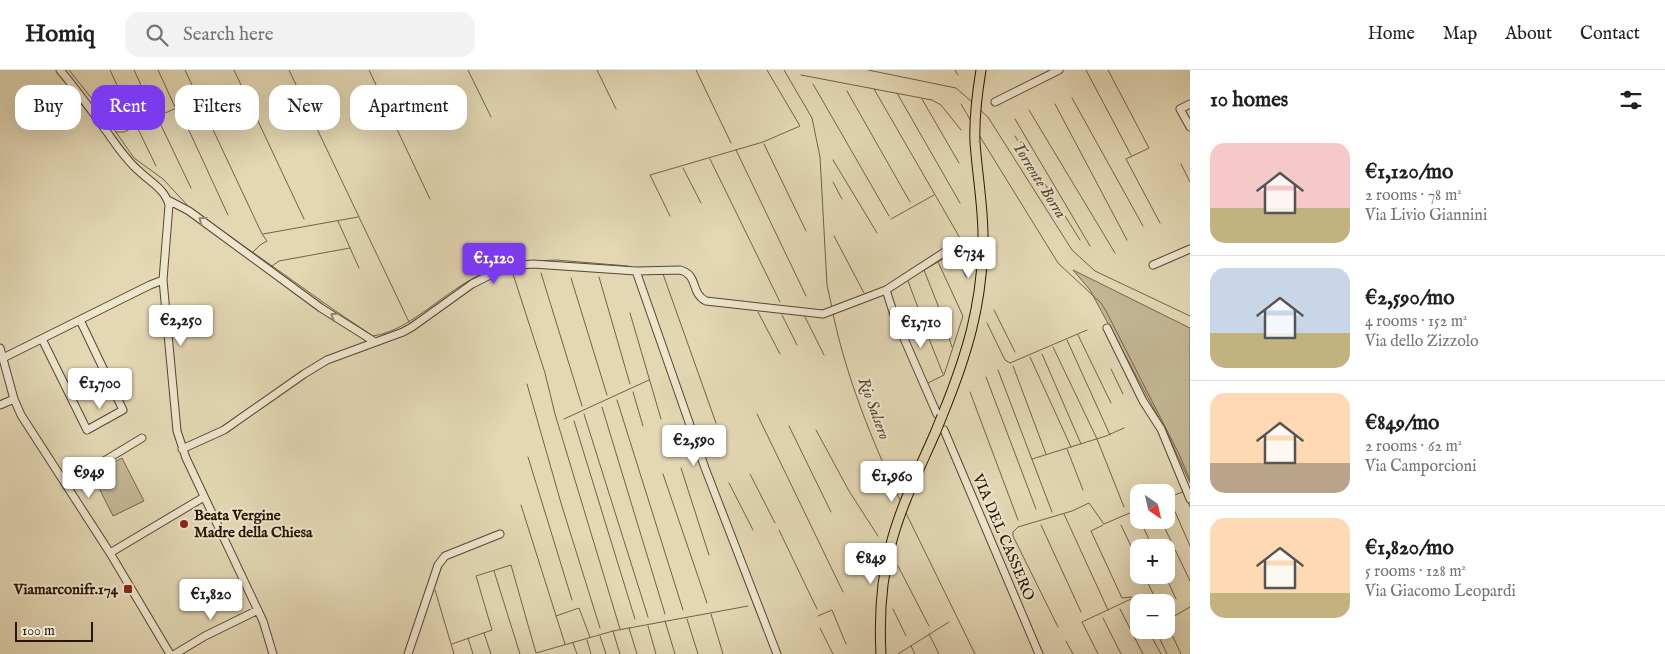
<!DOCTYPE html>
<html lang="en">
<head>
<meta charset="utf-8">
<style>
  body { margin:0; font-family:"IM FELL English",serif; background:#f2f2f2; color:#202124; height:100vh; display:flex; flex-direction:column; font-size:19px; white-space:nowrap }
  * { box-sizing:border-box; margin:0 }
  p { font-size:16px; color:#757577 }
  .icon { flex:none; width:28px; height:28px; fill:none; stroke:currentColor; stroke-width:2; stroke-linecap:round; stroke-linejoin:round }
  .map { position:relative; flex:1; overflow:hidden }
  .details { display:flex; flex-direction:column; background:#fff; width:475px }
  .details>* { flex:none }
  .banner { position:absolute; left:15px; top:15px; width:475px; height:45px; display:flex; gap:10px }
  .needle { width:32px; rotate:146deg }
  .fabs { position:absolute; left:1130px; top:414px; display:grid; gap:10px }
  .fabs a { display:grid; place-items:center; width:45px; height:45px; border-radius:10px; background:#fff; box-shadow:0 5px 20px #0002; font-size:25px }
  .scale { position:absolute; left:15px; bottom:12px; width:78px; box-sizing:border-box; padding-left:5px; border:2px solid #271500; border-top:0; font-size:14px; line-height:18px; white-space:nowrap; color:#271500; -webkit-text-stroke:4px #ede5ce; paint-order:stroke }
  .price { position:absolute; translate:-50% -42px; padding:0 11px; border-radius:5px; background:#fff; color:#222; font-size:16px; line-height:32px; filter:drop-shadow(0 1px 2px #0008) }
  .price::after { content:''; position:absolute; left:50%; top:30px; width:15px; height:11px; margin-left:-8px; background:inherit; clip-path:polygon(0 0,100% 0,50% 100%) }
  .price.selected { background:#7c3aed; color:#fff }
  ul { padding:0; list-style:none }
  li { display:flex; align-items:center; gap:15px; height:125px; padding:0 20px }
  li+li { border-top:1px solid #e0e0e0 }
  li span { display:grid; place-items:center; flex:none; width:140px; height:100px; border-radius:15px; color:#555 }
  li>.icon { margin-inline-start:auto }
  span .icon { width:60px; height:60px; fill:#fffc; stroke-width:1 }
  li b { font-size:21px }
  h2 { display:flex; justify-content:space-between; align-items:center; height:60px; padding:0 20px; font-size:21px }
  .tag { padding:0 18px; border-radius:15px; background:#fff; box-shadow:0 5px 20px #0002; font-size:18px; line-height:45px }
  .tag.selected { background:#7c3aed; color:#fff }
  header { display:flex; align-items:center; gap:30px; box-sizing:border-box; height:70px; padding:0 25px; background:#fff; border-bottom:1px solid #e0e0e0 }
  header strong { font-size:24px }
  nav { display:flex; gap:28px; margin-inline-start:auto; font-size:18px }
  .search { width:350px; height:45px; background:#f2f2f2; display:flex; align-items:center; gap:12px; box-sizing:border-box; padding:0 18px; border-radius:15px; color:#757577; font-size:19px }
  main { display:flex; flex:1; min-height:0 }
  .map>svg:first-child { display:block }
</style>
</head>
<body>
<header>
<strong>Homiq</strong>
<div class="search"><svg class="icon" aria-label="search" viewBox="0 0 24 24"><circle cx="10" cy="10" r="6"/><path d="M15 15l6 6"/></svg>Search here</div>
<nav><a>Home</a><a>Map</a><a>About</a><a>Contact</a></nav>
</header>
<main>
<div class="map">
<svg width="1190" height="584" viewBox="0 0 1190 584">
  <rect width="100%" height="100%" fill="#e3d7b4"/>
  <filter id="stains"><feTurbulence type="fractalNoise" baseFrequency=".004" numOctaves="4"/><feColorMatrix values="0 0 0 0 .2 0 0 0 0 .09 0 0 0 0 .02 0 0 0 .5 -.17"/></filter>
  <radialGradient id="worn" r=".72"><stop offset=".6" stop-color="#630" stop-opacity="0"/><stop offset="1" stop-color="#630" stop-opacity=".3"/></radialGradient>
  <path fill="#c3b695" stroke="#75664a" d="M1073,200L1190,258V413L1168,365L1090,220Z
    M122,388L144,431L113,446L92,404Z"/>
  <g fill="none" stroke-linecap="round" stroke-linejoin="round">
    <path stroke="#716247" stroke-width="1" d="M69,0L97,35L134,88L163,109L189,137L337,242L373,266C393,263 409,252 425,241C457,218 490,191 531,191
      M110,0L136,56
      M134,0L156,47
      M158,0L175,37
      M185,0L262,164L267,171L260,175L253,182
      M234,0L304,149
      M289,0L409,252
      M369,0L430,129
      M468,0L491,47
      M597,0L616,39
      M696,0L731,73
      M784,0L812,48L820,87L827,215L832,238
      M868,0L956,18L972,32
      M955,0L958,5
      M1086,0L1131,85
      M1108,0L1149,78L1126,89L1160,153
      M801,5L932,30L941,35L961,60
      M813,14L889,146
      M874,19L964,175
      M847,21L910,132
      M897,23L960,133
      M1072,28L1143,156
      M922,29L959,93
      M961,34L971,51
      M1055,34L1127,170
      M980,40L988,47L1072,180L1095,201L1190,246
      M1029,40L1115,183
      M180,41L228,145
      M1015,49L1090,176
      M159,51L191,118
      M138,59L156,96
      M116,62H124L198,28
      M979,65L1058,193L1101,233L1107,243L1179,384L1190,410
      M1015,66L1080,170
      M764,74L806,161
      M736,80L806,226
      M710,89L780,232
      M833,90L877,163
      M1181,94L1190,112
      M683,98L701,133
      M833,112L842,129
      M670,146L650,105L763,72L800,56L767,0
      M891,149L934,125
      M338,151L359,198
      M263,164L358,147
      M834,166L864,223
      M955,184L966,207
      M535,191L556,190L628,196
      M272,196L279,191L350,178
      M512,201L545,303L555,344L620,559
      M541,203L582,336
      M663,204L716,353
      M599,207L630,314
      M571,208L607,325
      M908,211L923,251
      M994,240L1015,282
      M758,242L780,284
      M630,243L661,349
      M941,243L924,200L971,173
      M833,244C847,309 872,371 900,430
      M782,245L797,275
      M805,247L824,285
      M942,247L952,277
      M987,253L1005,290L1010,293L1087,260
      M924,256L943,304
      M1078,265L1111,333
      M1067,270L1110,365
      M1053,277L1097,369L1124,437
      M1042,284L1081,374
      M1030,287L1071,377
      M1013,296L1046,384
      M1111,299L1123,324
      M998,300L1052,442
      M986,307L1036,439
      M928,313L944,305L963,246L938,192
      M527,314L561,433L600,558
      M633,322L643,356
      M970,322L1018,450
      M617,330L683,540
      M602,337L665,544
      M584,344L648,547
      M757,344L843,522
      M564,349L649,310
      M574,351L635,549
      M789,356L831,442
      M816,360L849,421L878,466
      M1067,379L1083,420
      M528,387L572,530
      M1032,389L1106,366L1124,358
      M681,398L709,485
      M663,404L707,533
      M750,404L775,453
      M729,413L753,460
      M1166,428L1183,422
      M1170,430L1190,476
      M1187,430L1190,437
      M521,435L565,574
      M905,441L975,584
      M1136,442L1139,448
      M1064,444L1108,540
      M1140,450L1153,478
      M1161,450L1190,511
      M1041,455L1081,542
      M1103,455L1091,461L1122,528L1132,527L1139,539
      M1121,455L1139,493
      M779,460L817,539
      M898,496L929,556
      M494,501L520,584
      M1144,505L1157,532
      M1165,505L1176,529
      M435,520L454,584
      M893,539L906,566
      M1120,539L1143,584
      M711,544L723,584
      M556,546L579,538L590,567
      M818,546L832,540L846,574
      M1103,548L1121,584
      M687,549L698,584
      M665,551L675,584
      M1166,551L1190,537
      M1167,554L1181,584
      M1166,555L1172,551
      M648,556L656,584
      M1058,557L1013,466V462L1018,457L1072,441L1089,433L1104,454L1139,439
      M629,558L637,584
      M820,558L833,584
      M1148,560L1161,584
      M1158,560L1156,561L1167,584
      M613,561L620,584
      M484,563L491,584
      M929,564L939,584
      M600,566L606,584
      M468,568L473,584
      M587,570L591,584
      M1066,571L1073,584
      M573,573L577,584
      M452,574L492,560L476,506L511,495L536,583L613,561L748,536
      M911,576L915,584
      M898,584L949,552
      M1098,584L1082,552L1131,529L1139,543"/>
    <defs>
      <path id="minor" d="M60,0C77,20 92,41 107,62C117,76 126,90 139,101C150,112 165,119 169,135L163,210L177,361L186,388L263,551L273,584
        M995,32L1059,0
        M1190,34L1180,39L1190,57
        M168,130L189,141L321,238L375,272
        M1153,195L1190,179
        M636,201L705,398L777,584
        M886,220L895,248L937,344
        M1107,258L1143,331L1161,359L1190,429
        M42,269L87,360L123,340L80,250
        M0,278L14,329L21,345L110,483L170,584
        M3,288L150,215L163,210
        M0,335L14,329
        M944,360L1039,584
        M182,379L224,360L304,304L327,290L403,262L412,257L472,214L496,202L521,195L533,194L636,201L680,200C699,205 690,223 706,231L823,244L886,220L957,174
        M66,414L142,368
        M110,483L204,427
        M175,584L205,566L258,540
        M408,584L438,495L445,486L500,464"/>
      <path id="major" d="M942,346C967,285 983,233 983,166C983,135 977,103 975,72C974,48 977,24 981,0
        M881,584C879,547 881,510 891,474C901,435 920,398 936,361"/>
    </defs>
    <use href="#minor" stroke="#56462d" stroke-width="9"/>
    <use href="#major" stroke="#271500" stroke-width="11"/>
    <use href="#minor" stroke="#ede5ce" stroke-width="7"/>
    <use href="#major" stroke="#e3d7b4" stroke-width="9"/>
    <defs>
      <path id="major-bridge" d="M936,361L942,346"/>
    </defs>
    <use href="#major-bridge" stroke="#271500" stroke-width="11" stroke-linecap="butt"/>
    <use href="#major-bridge" stroke="#e3d7b4" stroke-width="9"/>
  </g>
  <defs><path id="oneway-chevron" d="M-2-3.5L2.5 0L-2 3.5" fill="none" stroke-width="1.6" stroke-linecap="round" stroke-linejoin="round" transform="scale(1.25)"/></defs>
  <g stroke="#948771">
    <use href="#oneway-chevron" transform="translate(202 150) rotate(-144)"/>
    <use href="#oneway-chevron" transform="translate(334 246) rotate(-148)"/>
  </g>
  <g fill="#8f2418" stroke="#ede5ce" stroke-width="2">
    <circle cx="184" cy="454" r="5"/>
    <rect x="123" y="514" width="10" height="10" rx="2.5"/>
  </g>
  <g text-anchor="middle" stroke-width="4" stroke-linejoin="round" paint-order="stroke">
    <g font-size="15" font-weight="bold" fill="#271500" stroke="#ede5ce" text-anchor="start">
      <text x="194" y="450">Beata Vergine<tspan x="194" dy="17">Madre della Chiesa</tspan></text>
      <text x="118" y="524" text-anchor="end">Viamarconifr.174</text>
    </g>
    <g font-size="15" fill="#271500" stroke="#ede5ce">
      <text transform="translate(1004 467) rotate(67)" y="5">VIA DEL CASSERO</text>
    </g>
    <g font-size="16" font-style="italic" fill="#594830" stroke="#ede5ce">
      <text transform="translate(1040 109) rotate(58)" y="6">Torrente Borra</text>
      <text transform="translate(875 338) rotate(70)" y="6">Rio Salsero</text>
    </g>
  </g>
  <rect width="100%" height="100%" filter="url(#stains)"/>
  <rect width="100%" height="100%" fill="url(#worn)"/>
</svg>
<div class="fabs">
<a><svg class="needle" viewBox="-14 -14 28 28"><path d="M0-13l5 13h-10z" fill="#e53935"/><path d="M0 13l5-13h-10z" fill="#757577"/></svg></a>
<a>+</a>
<a>−</a>
</div>
<div class="scale">100 m</div>
<b class="price" style="left:969px;top:209px">€734</b>
<b class="price selected" style="left:494px;top:215px">€1,120</b>
<b class="price" style="left:181px;top:277px">€2,250</b>
<b class="price" style="left:921px;top:279px">€1,710</b>
<b class="price" style="left:100px;top:340px">€1,700</b>
<b class="price" style="left:694px;top:397px">€2,590</b>
<b class="price" style="left:89px;top:429px">€949</b>
<b class="price" style="left:892px;top:433px">€1,960</b>
<b class="price" style="left:871px;top:515px">€849</b>
<b class="price" style="left:211px;top:551px">€1,820</b>
<div class="banner">
<a class="tag">Buy</a>
<a class="tag selected">Rent</a>
<a class="tag">Filters</a>
<a class="tag">New</a>
<a class="tag">Apartment</a>
</div>
</div>
<section class="details">
<h2>10 homes<svg class="icon" aria-label="filters" viewBox="0 0 24 24"><path d="M4 7h16M4 17h16"/><circle cx="9" cy="7" r="2"/><circle cx="15" cy="17" r="2"/></svg></h2>
<ul>
<li><span style="background:linear-gradient(#f6c9c9 65%,#c2b280 0)"><svg class="icon" aria-label="home" viewBox="0 0 24 24"><path d="M3 11l9-7 9 7M6 9v11h12V9"/></svg></span><div><b>€1,120/mo</b><p>2 rooms · 78 m²</p><p>Via Livio Giannini</p></div></li>
<li><span style="background:linear-gradient(#c9d6e8 65%,#c2b280 0)"><svg class="icon" aria-label="home" viewBox="0 0 24 24"><path d="M3 11l9-7 9 7M6 9v11h12V9"/></svg></span><div><b>€2,590/mo</b><p>4 rooms · 152 m²</p><p>Via dello Zizzolo</p></div></li>
<li><span style="background:linear-gradient(#ffd9b3 70%,#b9a48a 0)"><svg class="icon" aria-label="home" viewBox="0 0 24 24"><path d="M3 11l9-7 9 7M6 9v11h12V9"/></svg></span><div><b>€849/mo</b><p>2 rooms · 62 m²</p><p>Via Camporcioni</p></div></li>
<li><span style="background:linear-gradient(#ffd9b3 75%,#c2b280 0)"><svg class="icon" aria-label="home" viewBox="0 0 24 24"><path d="M3 11l9-7 9 7M6 9v11h12V9"/></svg></span><div><b>€1,820/mo</b><p>5 rooms · 128 m²</p><p>Via Giacomo Leopardi</p></div></li>
</ul>
</section>
</main>
</body>
</html>
